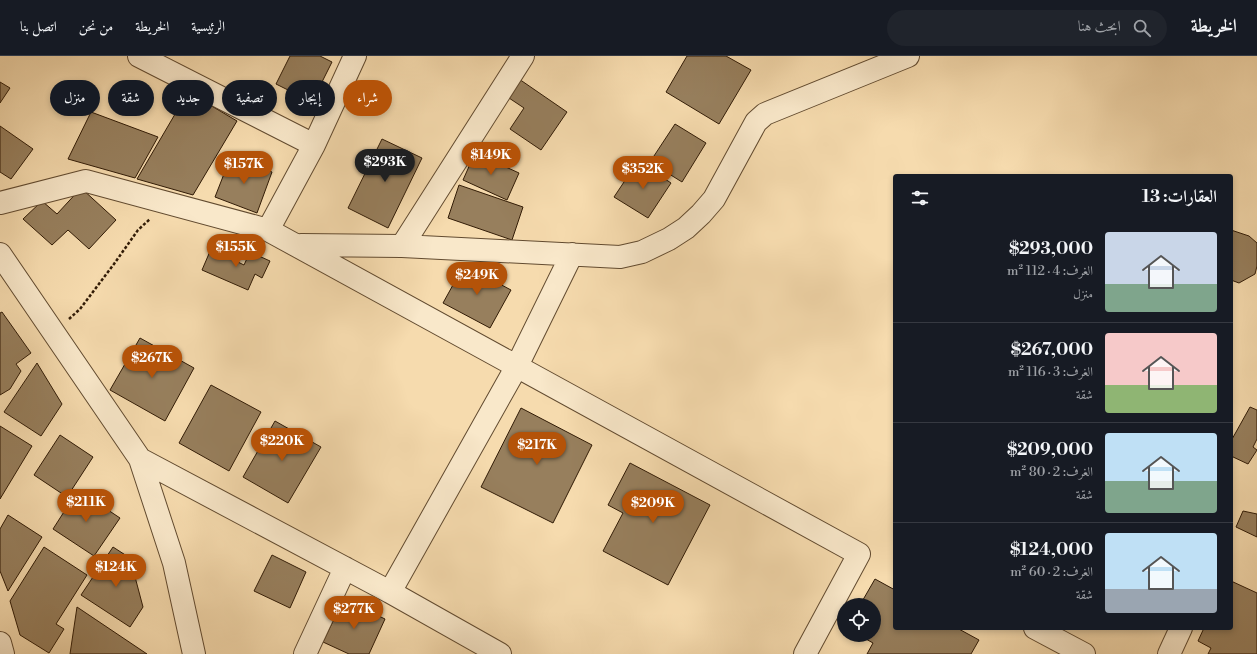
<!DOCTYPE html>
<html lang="ar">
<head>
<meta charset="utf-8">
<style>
  body { margin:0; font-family:"Libre Bodoni",Amiri,serif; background:#20242c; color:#f1f3f6; direction:rtl; height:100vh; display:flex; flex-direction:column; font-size:15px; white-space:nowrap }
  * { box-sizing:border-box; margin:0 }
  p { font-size:13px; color:#9ea1a6 }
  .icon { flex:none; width:22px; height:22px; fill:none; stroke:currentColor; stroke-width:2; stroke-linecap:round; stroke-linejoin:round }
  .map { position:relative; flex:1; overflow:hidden; direction:ltr }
  .side { position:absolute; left:893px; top:118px; width:340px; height:456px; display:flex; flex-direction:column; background:#171b24; border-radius:4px; box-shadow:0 2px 6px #0003; direction:rtl }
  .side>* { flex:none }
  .guide { position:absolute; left:12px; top:24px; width:380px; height:36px; direction:rtl; display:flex; gap:8px }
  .tools { position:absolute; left:837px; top:542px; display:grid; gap:8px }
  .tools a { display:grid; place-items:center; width:44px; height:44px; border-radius:50%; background:#171b24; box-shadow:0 2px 6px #0003; font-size:20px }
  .price { position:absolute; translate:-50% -34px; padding:0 9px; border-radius:14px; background:#b45309; color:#fff; font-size:13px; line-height:26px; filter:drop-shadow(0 1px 2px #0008) }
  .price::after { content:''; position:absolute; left:50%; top:24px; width:12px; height:9px; margin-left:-6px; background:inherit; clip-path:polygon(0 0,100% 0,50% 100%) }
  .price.on { background:#222; color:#fff }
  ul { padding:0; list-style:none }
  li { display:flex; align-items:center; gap:12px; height:100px; padding:0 16px }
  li+li { border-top:1px solid #363941 }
  li span { display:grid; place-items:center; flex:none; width:112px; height:80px; border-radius:4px; color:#555 }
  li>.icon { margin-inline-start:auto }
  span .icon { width:48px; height:48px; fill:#fffc; stroke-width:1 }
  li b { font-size:17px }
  h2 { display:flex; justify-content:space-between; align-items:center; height:48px; padding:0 16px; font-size:17px }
  .pill { padding:0 14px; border-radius:18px; background:#171b24; box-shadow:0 2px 6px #0003; font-size:14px; line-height:36px }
  .pill.on { background:#b45309; color:#fff }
  header { display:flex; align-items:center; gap:24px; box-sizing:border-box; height:56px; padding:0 20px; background:#171b24; border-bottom:1px solid #363941 }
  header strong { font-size:19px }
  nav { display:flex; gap:22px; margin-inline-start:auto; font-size:14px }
  .search { width:280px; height:36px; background:#20242c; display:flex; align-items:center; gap:10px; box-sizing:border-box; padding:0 14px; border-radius:22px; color:#9ea1a6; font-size:15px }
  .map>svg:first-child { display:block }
</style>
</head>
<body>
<header>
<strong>الخريطة</strong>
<div class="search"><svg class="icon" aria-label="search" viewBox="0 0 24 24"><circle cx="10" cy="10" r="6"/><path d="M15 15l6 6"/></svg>ابحث هنا</div>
<nav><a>الرئيسية</a><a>الخريطة</a><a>من نحن</a><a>اتصل بنا</a></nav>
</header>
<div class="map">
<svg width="1257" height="598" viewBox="0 0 1257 598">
  <rect width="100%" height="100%" fill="#f6dbae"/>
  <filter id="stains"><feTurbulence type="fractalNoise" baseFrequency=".005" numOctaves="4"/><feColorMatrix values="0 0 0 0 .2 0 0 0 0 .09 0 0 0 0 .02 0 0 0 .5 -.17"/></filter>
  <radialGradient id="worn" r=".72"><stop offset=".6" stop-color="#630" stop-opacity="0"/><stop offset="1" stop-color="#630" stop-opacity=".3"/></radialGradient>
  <path fill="#977f5d" stroke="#311b06" d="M290,0H320L332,6L312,46L276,28Z
    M687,0H726L751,14L719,68L666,36Z
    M519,23L567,56L541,94L510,73L524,52L506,40Z
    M0,26L10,32L0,47Z
    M188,36L237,65L193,139L137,123Z
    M91,56L158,81L135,122L68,103Z
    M675,68L706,87L682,126L650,106Z
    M0,70L33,93L11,123L0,116Z
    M382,83L422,102L388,172L348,152Z
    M475,97L519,117L507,144L463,124Z
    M231,100L272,116L257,157L215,141Z
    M638,105L671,127L648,162L614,141Z
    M459,129L523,151L512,184L448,162Z
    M81,132L116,164L89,193L68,174L52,189L23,163L42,145L57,158Z
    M1231,174L1249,180L1257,187V210L1255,218L1239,227L1231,224Z
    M211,193L244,209L250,196L270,205L262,222L255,218L248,234L202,214Z
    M464,209L511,234L490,272L443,247Z
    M2,256L31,297L16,308L21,315L10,333L0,339V257Z
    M140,282L194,312L165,365L110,334Z
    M37,307L62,348L41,380L4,356Z
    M211,329L261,356L229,415L179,387Z
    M1250,351L1257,354V383L1253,391L1257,394L1248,408L1231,400V385Z
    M521,352L592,389L553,467L481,431Z
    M275,365L321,391L288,447L243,421Z
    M0,370L32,390L0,443Z
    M60,379L93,401L67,441L34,419Z
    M630,407L710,449L668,529L603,495L623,457L608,449Z
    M78,434L120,462L94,500L53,473Z
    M1243,455L1257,458V481L1236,471Z
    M8,459L42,481L8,535L0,515V473Z
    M44,491L87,519L56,568L64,573L49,597L20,579L10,545Z
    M113,491L130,502L143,551L130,571L81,539Z
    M272,499L306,516L290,552L254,535Z
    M875,523L895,534V572H957L979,584L971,598H867L873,587L859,579H874V549H860Z
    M1231,525L1257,537V598H1208L1211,592L1198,585L1204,572H1231Z
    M354,548L385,563L369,598H349L323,586L340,551Z
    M77,551L147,598H70Z"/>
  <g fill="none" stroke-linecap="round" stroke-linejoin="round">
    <defs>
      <path id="minor" d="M139,0L314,89
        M0,147L86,125L268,174L859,498L805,598
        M268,174L314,89L355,0
        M301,189L402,190L620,201L642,196L669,183L686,172L701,158L714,143L756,66L765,58L908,0
        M402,190L523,0
        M0,198L140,403L174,507L194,598
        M140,403L390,536L500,598
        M390,536L517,310L572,198
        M1035,572L1084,598
        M0,587L3,598
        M305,598L345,512
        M1169,598L1181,572"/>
    </defs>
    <use href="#minor" stroke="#624b30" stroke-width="24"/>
    <path stroke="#311b06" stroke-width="2.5" stroke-dasharray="3 2" stroke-linecap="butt" d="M69,263L80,253L114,208L138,174L150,163"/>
    <use href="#minor" stroke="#f9e8ca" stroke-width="22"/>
  </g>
  <rect width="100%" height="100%" filter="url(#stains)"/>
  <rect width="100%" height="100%" fill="url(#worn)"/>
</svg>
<div class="tools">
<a><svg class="icon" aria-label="locate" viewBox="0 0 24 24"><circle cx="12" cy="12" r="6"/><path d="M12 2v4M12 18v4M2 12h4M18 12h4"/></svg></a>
</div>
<b class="price" style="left:491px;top:120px">$149K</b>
<b class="price on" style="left:385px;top:127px">$293K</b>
<b class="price" style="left:244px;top:129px">$157K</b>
<b class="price" style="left:643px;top:134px">$352K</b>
<b class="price" style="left:236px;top:212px">$155K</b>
<b class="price" style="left:477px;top:240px">$249K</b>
<b class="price" style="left:152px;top:323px">$267K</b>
<b class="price" style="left:282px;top:406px">$220K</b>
<b class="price" style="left:537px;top:410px">$217K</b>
<b class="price" style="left:86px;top:467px">$211K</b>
<b class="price" style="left:653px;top:468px">$209K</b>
<b class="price" style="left:116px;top:532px">$124K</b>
<b class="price" style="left:354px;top:574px">$277K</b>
<div class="guide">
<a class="pill on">شراء</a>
<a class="pill">إيجار</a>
<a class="pill">تصفية</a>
<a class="pill">جديد</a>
<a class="pill">شقة</a>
<a class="pill">منزل</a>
</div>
<section class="side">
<h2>العقارات: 13<svg class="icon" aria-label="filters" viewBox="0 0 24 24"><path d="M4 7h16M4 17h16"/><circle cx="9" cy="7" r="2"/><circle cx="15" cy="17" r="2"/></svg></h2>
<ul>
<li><span style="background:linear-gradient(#c9d6e8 65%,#7fa58c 0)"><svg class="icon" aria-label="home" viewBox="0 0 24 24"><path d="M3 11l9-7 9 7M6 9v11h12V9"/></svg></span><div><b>$293,000</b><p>الغرف: 4 · 112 m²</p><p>منزل</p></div></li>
<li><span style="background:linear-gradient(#f6c9c9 65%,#8fb573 0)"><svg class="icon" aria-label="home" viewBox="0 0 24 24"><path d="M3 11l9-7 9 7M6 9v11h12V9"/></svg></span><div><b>$267,000</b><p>الغرف: 3 · 116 m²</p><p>شقة</p></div></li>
<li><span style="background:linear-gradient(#bfe0f5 60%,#7fa58c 0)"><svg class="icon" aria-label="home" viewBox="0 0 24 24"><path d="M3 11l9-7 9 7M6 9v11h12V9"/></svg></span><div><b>$209,000</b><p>الغرف: 2 · 80 m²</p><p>شقة</p></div></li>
<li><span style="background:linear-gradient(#bfe0f5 70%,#9aa5b1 0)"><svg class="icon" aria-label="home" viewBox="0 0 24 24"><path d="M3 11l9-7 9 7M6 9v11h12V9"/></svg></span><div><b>$124,000</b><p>الغرف: 2 · 60 m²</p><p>شقة</p></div></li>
</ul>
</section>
</div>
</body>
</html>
